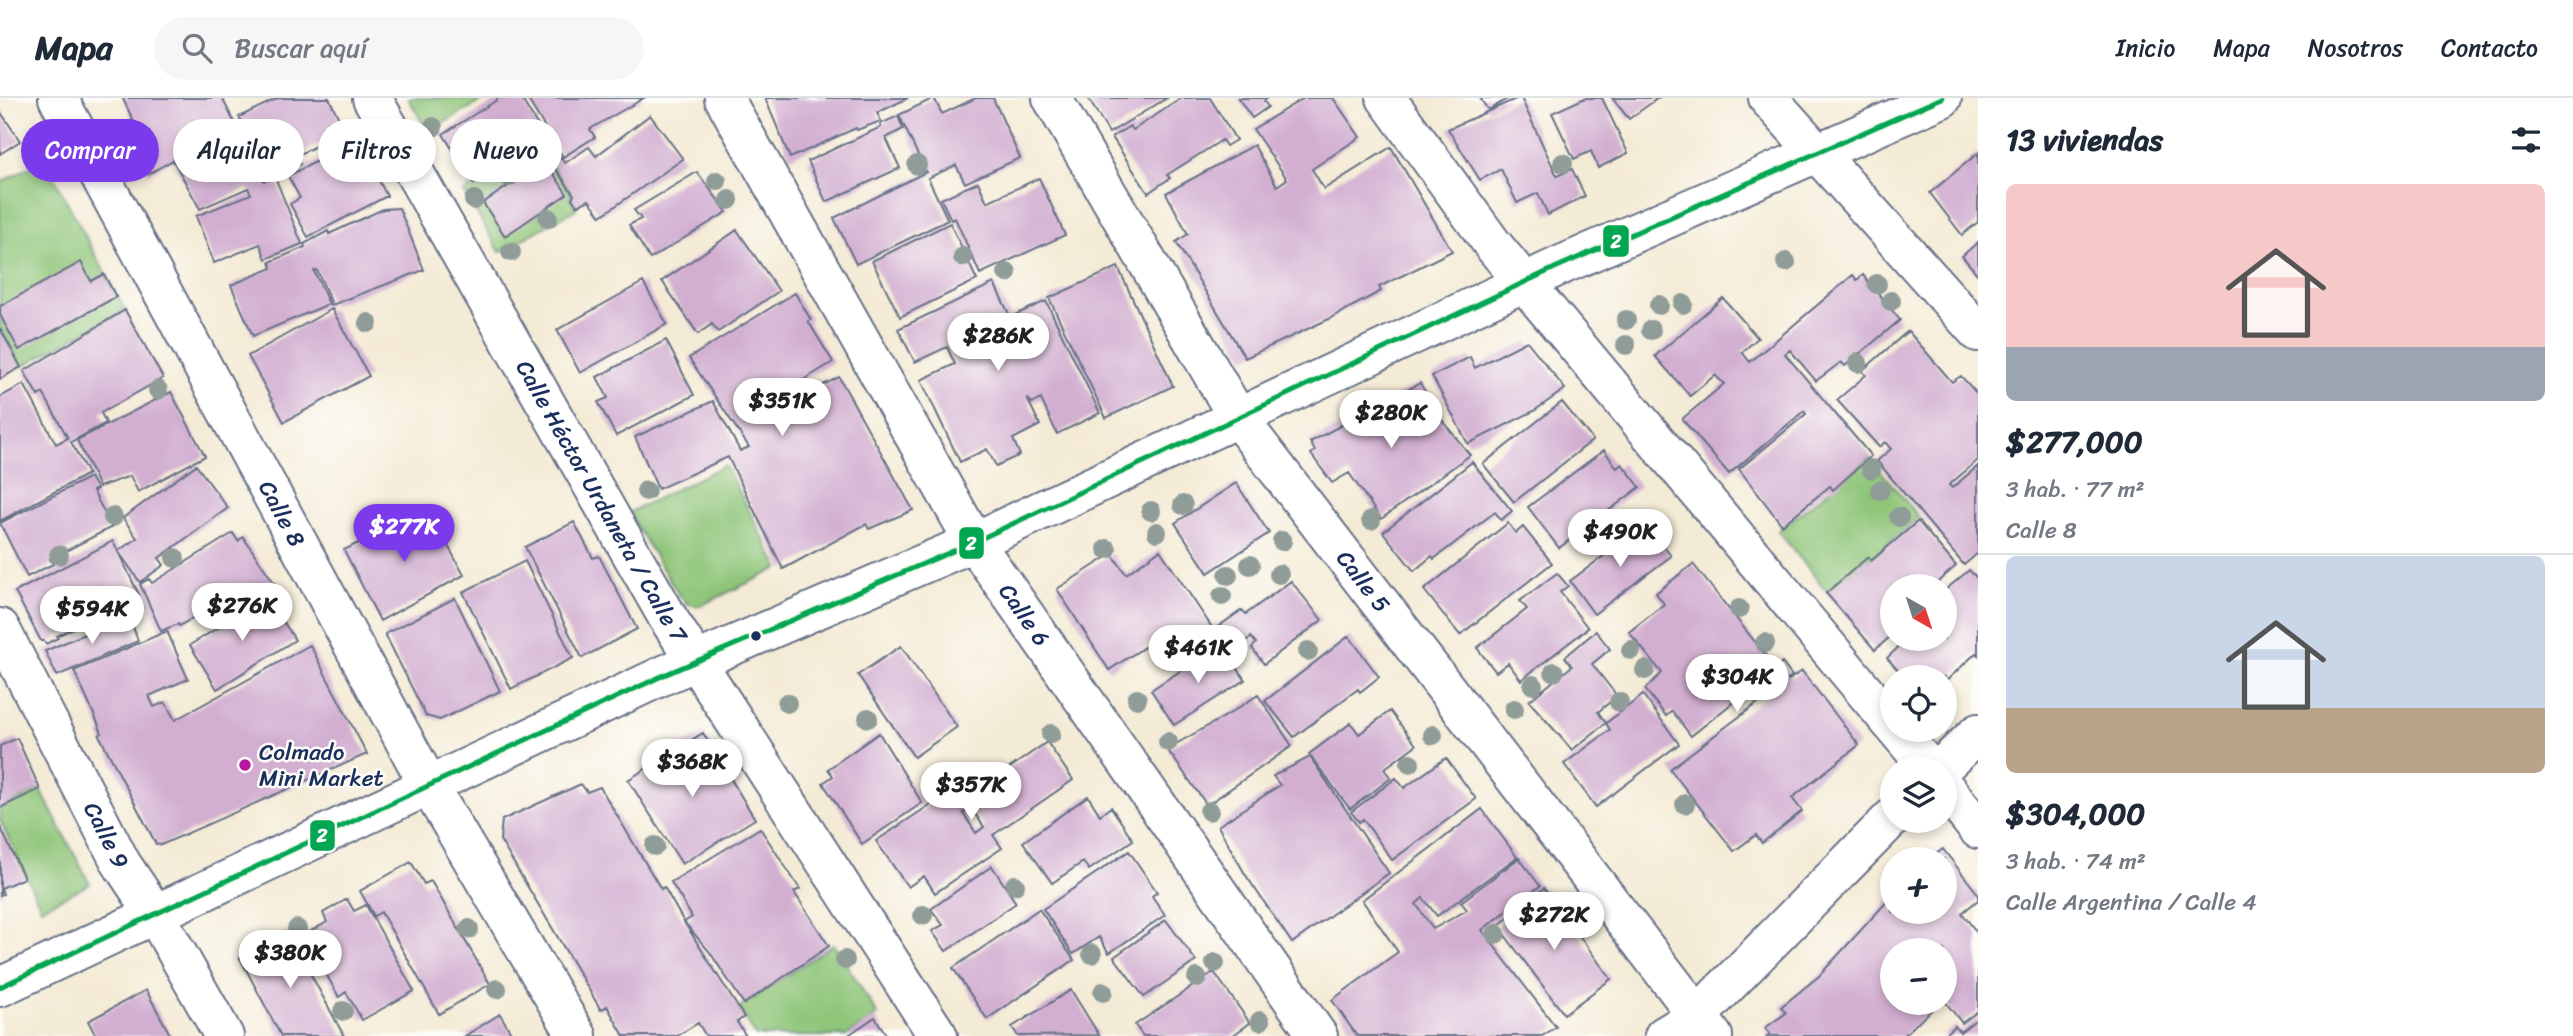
<!DOCTYPE html>
<html lang="es">
<head>
<meta charset="utf-8">
<style>
  body { margin:0; font-family:Sriracha,sans-serif; background:#f6f6f7; color:#1f2937; height:100vh; display:flex; flex-direction:column; font-size:26px; white-space:nowrap }
  * { box-sizing:border-box; margin:0 }
  p { font-size:23px; color:#747a83 }
  .icon { flex:none; width:38px; height:38px; fill:none; stroke:currentColor; stroke-width:2; stroke-linecap:round; stroke-linejoin:round }
  .map { position:relative; flex:1; overflow:hidden }
  .panel { display:flex; flex-direction:column; background:#fff; width:595px }
  .panel>* { flex:none }
  .top-card { position:absolute; left:21px; top:21px; width:665px; height:63px; display:flex; gap:14px }
  .needle { width:46px; rotate:141deg }
  .fabs { position:absolute; left:1880px; top:476px; display:grid; gap:14px }
  .fabs a { display:grid; place-items:center; width:77px; height:77px; border-radius:50%; background:#fff; box-shadow:0 4px 10px #0003; font-size:35px }
  .price { position:absolute; translate:-50% -60px; padding:0 16px; border-radius:24px; background:#fff; color:#222; font-size:23px; line-height:46px; filter:drop-shadow(0 2px 4px #0008) }
  .price::after { content:''; position:absolute; left:50%; top:42px; width:21px; height:16px; margin-left:-10px; background:inherit; clip-path:polygon(0 0,100% 0,50% 100%) }
  .price.on { background:#7c3aed; color:#fff }
  ul { padding:0; list-style:none }
  li { display:grid; align-content:center; gap:14px; height:371px; padding:0 28px }
  li+li { border-top:2px solid #e0e1e3 }
  li span { display:grid; place-items:center; height:217px; border-radius:10px; color:#555 }
  li>.icon { margin-inline-start:auto }
  span .icon { width:126px; height:126px; fill:#fffc; stroke-width:1 }
  li b { font-size:30px }
  h2 { display:flex; justify-content:space-between; align-items:center; height:84px; padding:0 28px; font-size:30px }
  .chip { padding:0 24px; border-radius:32px; background:#fff; box-shadow:0 4px 10px #0003; font-size:24px; line-height:63px }
  .chip.on { background:#7c3aed; color:#fff }
  header { display:flex; align-items:center; gap:42px; box-sizing:border-box; height:98px; padding:0 35px; background:#fff; border-bottom:2px solid #e0e1e3 }
  header strong { font-size:33px }
  nav { display:flex; gap:38px; margin-inline-start:auto; font-size:24px }
  .search { width:490px; height:63px; background:#f6f6f7; display:flex; align-items:center; gap:18px; box-sizing:border-box; padding:0 24px; border-radius:38px; color:#747a83; font-size:26px }
  main { display:flex; flex:1; min-height:0 }
  .map>svg:first-child { display:block }
</style>
</head>
<body>
<header>
<strong>Mapa</strong>
<div class="search"><svg class="icon" aria-label="search" viewBox="0 0 24 24"><circle cx="10" cy="10" r="6"/><path d="M15 15l6 6"/></svg>Buscar aquí</div>
<nav><a>Inicio</a><a>Mapa</a><a>Nosotros</a><a>Contacto</a></nav>
</header>
<main>
<div class="map">
<svg width="1978" height="938" viewBox="0 0 1978 938">
  <rect width="100%" height="100%" fill="#fdfcf7"/>
  <filter id="ink" filterUnits="userSpaceOnUse"><feTurbulence type="fractalNoise" baseFrequency=".0143" numOctaves="2"/><feDisplacementMap in="SourceGraphic" scale="14" xChannelSelector="R" yChannelSelector="G"/><feConvolveMatrix kernelMatrix="1 2 1 2 8 2 1 2 1" color-interpolation-filters="sRGB"/></filter>
  <filter id="wash" filterUnits="userSpaceOnUse"><feTurbulence type="fractalNoise" baseFrequency=".00686" numOctaves="4" result="noise"/><feDisplacementMap in="SourceGraphic" scale="28" xChannelSelector="R" yChannelSelector="G"/><feGaussianBlur stdDeviation="1.57" result="paint"/><feColorMatrix in="noise" values="0 0 0 0 0 0 0 0 0 0 0 0 0 0 0 0 0 1.4 0 .05"/><feComposite in="paint" operator="in"/></filter>
  <g filter="url(#wash)">
    <rect width="100%" height="100%" fill="#f4ebd6"/>
    <path fill="#8ec578" stroke="#547a6b" stroke-width="2" d="M408,0H487L428,34Z
      M546,43L553,53L546,60L572,96L570,100L576,111L500,154L464,94Z
      M44,61L125,212L21,269L0,230V85Z
      M1870,360L1919,419L1829,496L1778,433Z
      M725,367L779,470L700,508L688,506L679,497L628,415Z
      M40,691L90,786L41,810L0,722V710Z
      M834,846L878,917L847,938H756L738,910Z"/>
    <g id="blocks">
      <path fill="#d2afd1" d="M222,0L264,83L275,79L302,146L266,161L260,146L214,165L196,118L251,96L248,90L200,111L173,62L148,76L123,27L133,22L123,1L125,0Z
        M278,0H329L345,33L296,58L300,66L288,72L285,64L278,67L275,60L262,66L239,19Z
        M497,0H521L544,38L526,48L529,51L474,86L443,36L497,2Z
        M527,0H644L590,31L595,39L563,59Z
        M765,0H908L877,15L881,23L857,32L856,30L790,60Z
        M934,0L942,16L976,0H993L1020,60L965,85L956,67L928,80L948,122L856,166L834,120L926,74L899,17Z
        M1088,0H1167L1109,35Z
        M1182,0H1210L1236,42L1226,48L1222,42L1167,77L1170,80L1148,95L1112,39L1130,28L1133,32Z
        M1238,0H1268L1264,3L1268,9L1252,20Z
        M1304,0H1333L1360,39L1312,71L1324,91L1391,49L1452,153L1379,189L1381,193L1329,221L1245,260L1176,144L1188,136L1166,95L1254,47L1277,88L1287,81L1253,31Z
        M1480,0H1509L1488,12Z
        M1518,0H1521L1557,78L1572,71L1585,98L1548,117L1538,95L1517,105L1501,71L1480,82L1448,31Z
        M1585,0H1602L1628,55L1598,70L1591,53L1574,61L1552,15Z
        M1612,0H1658L1629,21Z
        M0,13L20,43L0,56Z
        M650,17L683,61L601,118L589,102L577,108L572,100L574,97L548,60L556,54L565,65L589,49L596,58Z
        M898,18L903,31L886,40L900,70L826,104L808,63L881,29L880,26Z
        M358,42L387,98L308,139L290,106L300,100L288,78Z
        M1978,55V124L1962,137L1930,95Z
        M545,63L567,96L505,138L483,105Z
        M697,74L727,114L650,161L629,127L641,121L634,112Z
        M1039,80L1065,137L980,176L955,120L951,122L941,101L978,84L987,104Z
        M399,110L424,172L332,207L317,172L314,173L329,206L253,238L231,187L272,170L270,164L305,149L304,146L328,133L329,136L383,111Z
        M950,125L977,182L900,219L872,163Z
        M737,132L779,193L718,234L712,226L698,236L662,183Z
        M1978,144V177L1962,158Z
        M81,164L91,183L104,176L116,199L19,252L0,217V208Z
        M1118,169L1173,288L1106,320L1049,200Z
        M1853,177L1857,182L1863,177L1900,222L1845,268L1841,264L1816,283L1790,252L1785,256L1871,358L1833,392L1830,388L1782,427L1739,371L1806,316L1804,313L1729,376L1682,321L1724,286L1715,277L1690,298L1655,258L1723,200L1758,240L1742,254L1750,264Z
        M643,184L667,226L580,275L557,232Z
        M994,185L1010,218L984,231L1046,203L1100,315L1057,336L1041,301L1032,305L1027,300L1040,327L1013,341L1020,357L996,368L987,351L960,364L921,282L955,266L947,249L915,264L898,231Z
        M795,195L811,222L808,223L833,264L761,308L767,315L839,279L913,412L869,431L866,426L783,471L728,359L658,391L635,339L713,303L740,353L749,349L689,260Z
        M332,211L369,278L284,324L248,258Z
        M125,212L163,280L101,315L106,325L71,344L88,376L0,423V299L24,286L56,346L68,340L43,295L38,298L24,273Z
        M0,230L21,269L0,281Z
        M1908,233L1952,284L1961,278L1978,297V362L1949,387L1952,390L1978,368V455L1964,467L1877,363L1891,351L1885,344L1879,349L1837,302L1866,277L1862,273Z
        M666,242L694,297L616,338L598,304L608,300L597,279Z
        M1527,243L1565,291L1534,313L1468,346L1432,278L1470,259L1475,270Z
        M1420,285L1441,321L1470,357L1381,421L1349,375L1332,385L1311,356L1315,353L1310,344Z
        M171,294L205,358L138,394L130,378L99,389L77,342Z
        M1562,304L1593,342L1514,404L1483,366Z
        M1604,352L1617,370L1622,366L1640,389L1559,450L1528,409Z
        M1472,364L1512,413L1501,422L1495,414L1434,461L1432,458L1414,473L1383,434Z
        M196,367L228,410L159,460L164,467L140,484L118,453L139,497L57,538L58,540L46,546L44,543H41L15,494L113,443L118,453L137,440L123,420Z
        M90,379L97,391L93,393L112,429L50,461L53,466L27,479L0,425Z
        M1236,385L1269,435L1208,475L1175,425Z
        M428,411L464,477L380,523L344,452Z
        M1918,423L1956,468L1933,488H1892V537L1875,552L1826,495L1868,459L1871,463Z
        M574,424L593,460L599,458L637,531L582,560L525,449Z
        M1508,425L1516,435L1523,429L1552,465L1460,537L1424,492Z
        M1647,426L1671,458L1594,516L1570,483Z
        M233,435L238,443L243,439L275,486L215,522L208,511L179,528L178,526L161,533L140,486L149,481L152,485Z
        M1160,452L1213,531L1178,555L1166,535L1109,572L1057,491L1112,456L1126,476Z
        M525,463L573,560L511,591L463,494Z
        M1693,466L1776,570L1782,565L1792,578L1787,583L1802,573L1859,647L1792,700L1802,713L1762,745L1756,737L1734,753L1670,671L1784,585L1780,580L1766,591L1760,583L1691,638L1672,613L1666,618L1645,591L1662,575L1629,534L1664,506L1656,495Z
        M1969,472L1978,481V557L1976,555L1944,585V579H1904L1887,560L1907,541H1944V493Z
        M1557,475L1568,488L1560,494L1588,530L1521,582L1508,565L1496,574L1477,550L1527,511L1520,503Z
        M1291,483L1322,522L1264,566L1252,550L1256,545L1251,539L1233,554L1216,530L1242,512L1246,516Z
        M268,499L295,542L217,591L190,547Z
        M455,500L500,593L440,622L426,618L385,536Z
        M129,517L138,543L57,578L45,553Z
        M167,533L188,581L149,598L154,609L165,604L175,622L310,547L367,656L161,747L156,746L99,637L102,635L96,621L74,573Z
        M1596,533L1610,551L1592,566L1617,598L1598,614L1606,625L1643,597L1679,646L1596,709L1564,666L1610,632L1606,625L1572,652L1529,603L1572,568L1565,559Z
        M1349,538L1379,579L1360,594L1358,591L1294,639L1265,603Z
        M1222,546L1245,582L1174,627L1151,592Z
        M901,548L957,629L914,659L858,577Z
        M1258,597L1292,648L1207,707L1167,651L1229,616Z
        M1390,613L1416,647L1384,671L1391,680L1350,711L1309,656L1351,625L1359,636Z
        M703,635L755,721L682,766L628,682Z
        M879,635L922,705L862,746L823,685L833,678L828,671Z
        M17,640L40,691L0,710V648Z
        M1047,644L1073,682L993,737L1002,750L935,795L924,778L908,789L876,743L954,691L968,712L963,715L976,735L984,729L965,701Z
        M1310,659L1389,775L1292,845L1245,776L1218,728L1280,687L1273,678Z
        M1446,660L1476,701L1392,762L1363,721L1359,724L1351,714L1396,680L1404,690Z
        M581,686L587,694L600,689L661,791L664,789L684,824L692,819L671,784L760,730L800,791L794,794L829,848L744,906L709,853L684,824L744,919L737,924L746,938H706L698,925L677,938H624L607,908L601,912L500,742L502,722Z
        M1088,698L1100,717L1111,709L1133,742L1089,772L1083,764L1052,785L1023,744Z
        M1482,711L1517,759L1437,818L1423,800L1416,806L1433,831L1467,812L1461,804L1519,760L1540,788L1482,832L1556,929L1542,938H1357L1332,902L1398,854L1362,802Z
        M0,728L24,780L1,790L3,796L0,797Z
        M1943,751L1978,796V802L1962,815L1978,836V913L1962,925L1944,902L1954,893L1944,881V852H1892V905H1931L1935,909L1903,938H1767L1770,936L1765,930L1786,915L1781,909L1819,878L1892,798V814H1944V761H1929Z
        M1129,753L1157,794L1152,798L1165,817L1109,855L1099,839L1073,856L1043,811Z
        M411,764L424,786L431,783L490,886L439,916L381,814L374,818L360,793Z
        M992,768L1016,805L946,853L932,833L943,827L931,811Z
        M1544,790L1611,881L1564,916L1498,828Z
        M347,801L354,813L366,807L414,893L362,922L346,894L339,899L304,837L327,824L323,815Z
        M1039,811L1074,862L987,921L953,870Z
        M1166,822L1196,863L1144,899L1114,859Z
        M288,834L344,938H281L240,860Z
        M1214,874L1250,925L1232,938H1143L1135,927Z
        M146,892L171,938H96L88,923Z
        M1071,892L1099,937L1018,938L1012,929Z
        M500,916L513,938H465Z
        M875,919L887,938H847Z
        M1978,920V938H1942L1955,928L1960,934Z"/>
    </g>
  </g>
  <g filter="url(#ink)">
    <use href="#blocks" fill-opacity="0" stroke="#677188" stroke-width="2"/>
    <g fill="none" stroke-linecap="round" stroke-linejoin="round">
      <defs>
        <g id="minor">
          <path id="s1" d="M58,0L429,688L577,938"/>
          <path id="s2" d="M372,0L668,520L938,938"/>
          <path id="s3" d="M724,0L974,444L1318,938"/>
          <path id="s4" d="M1052,0L1238,320L1713,938"/>
          <path d="M1386,0L1493,147L1892,626"/>
          <path d="M1768,0L1978,234"/>
          <path id="s5" d="M0,530L121,765L155,816L224,938"/>
          <path d="M1897,632L1929,670"/>
          <path d="M1941,670L1978,635"/>
          <path d="M1944,689L1978,731"/>
          <path d="M0,889L664,577L974,444L1557,169L1942,0"/>
          <path d="M1664,938L1697,918L1892,720"/>
        </g>
      </defs>
      <use href="#minor" stroke="#677188" stroke-width="42"/>
      <use href="#minor" stroke="#fff" stroke-width="38"/>
      <defs>
        <path id="bus-1" d="M0,889L664,577L974,444L1557,169L1942,0"/>
      </defs>
      <use href="#bus-1" stroke="#fdfcf7" stroke-width="10"/>
      <use href="#bus-1" stroke="#00a651" stroke-width="5"/>
    </g>
    <g fill="#909c98">
      <circle cx="433" cy="29" r="10"/>
      <circle cx="1563" cy="65" r="10"/>
      <circle cx="917" cy="67" r="10"/>
      <circle cx="509" cy="79" r="10"/>
      <circle cx="717" cy="83" r="10"/>
      <circle cx="474" cy="102" r="10"/>
      <circle cx="729" cy="102" r="10"/>
      <circle cx="548" cy="120" r="10"/>
      <circle cx="511" cy="154" r="10"/>
      <circle cx="963" cy="159" r="10"/>
      <circle cx="1786" cy="164" r="10"/>
      <circle cx="1007" cy="175" r="10"/>
      <circle cx="1877" cy="186" r="10"/>
      <circle cx="1891" cy="203" r="10"/>
      <circle cx="1683" cy="206" r="10"/>
      <circle cx="1659" cy="207" r="10"/>
      <circle cx="1626" cy="222" r="10"/>
      <circle cx="368" cy="225" r="10"/>
      <circle cx="1651" cy="232" r="10"/>
      <circle cx="1626" cy="247" r="10"/>
      <circle cx="1858" cy="265" r="10"/>
      <circle cx="158" cy="292" r="10"/>
      <circle cx="1871" cy="371" r="10"/>
      <circle cx="1880" cy="392" r="10"/>
      <circle cx="646" cy="393" r="10"/>
      <circle cx="1183" cy="407" r="10"/>
      <circle cx="1151" cy="413" r="10"/>
      <circle cx="113" cy="419" r="10"/>
      <circle cx="1899" cy="419" r="10"/>
      <circle cx="1371" cy="422" r="10"/>
      <circle cx="1157" cy="434" r="10"/>
      <circle cx="1282" cy="443" r="10"/>
      <circle cx="1107" cy="451" r="10"/>
      <circle cx="59" cy="457" r="10"/>
      <circle cx="175" cy="460" r="10"/>
      <circle cx="1250" cy="467" r="10"/>
      <circle cx="1279" cy="476" r="10"/>
      <circle cx="1228" cy="477" r="10"/>
      <circle cx="1222" cy="498" r="10"/>
      <circle cx="1739" cy="511" r="10"/>
      <circle cx="1765" cy="545" r="10"/>
      <circle cx="1631" cy="552" r="10"/>
      <circle cx="1308" cy="553" r="10"/>
      <circle cx="1645" cy="572" r="10"/>
      <circle cx="1554" cy="574" r="10"/>
      <circle cx="1533" cy="587" r="10"/>
      <circle cx="1137" cy="601" r="10"/>
      <circle cx="1619" cy="604" r="10"/>
      <circle cx="787" cy="605" r="10"/>
      <circle cx="1514" cy="611" r="10"/>
      <circle cx="868" cy="620" r="10"/>
      <circle cx="1051" cy="636" r="10"/>
      <circle cx="1433" cy="637" r="10"/>
      <circle cx="1168" cy="644" r="10"/>
      <circle cx="1410" cy="665" r="10"/>
      <circle cx="1685" cy="706" r="10"/>
      <circle cx="1209" cy="713" r="10"/>
      <circle cx="655" cy="748" r="10"/>
      <circle cx="1015" cy="787" r="10"/>
      <circle cx="923" cy="817" r="10"/>
      <circle cx="297" cy="831" r="10"/>
      <circle cx="469" cy="831" r="10"/>
      <circle cx="1496" cy="836" r="10"/>
      <circle cx="1092" cy="856" r="10"/>
      <circle cx="845" cy="862" r="10"/>
      <circle cx="1215" cy="865" r="10"/>
      <circle cx="1197" cy="880" r="10"/>
      <circle cx="497" cy="891" r="10"/>
      <circle cx="1103" cy="894" r="10"/>
      <circle cx="343" cy="913" r="10"/>
      <circle cx="1260" cy="923" r="10"/>
    </g>
  </g>
  <circle fill="#1b2f5e" stroke="#fdfcf7" stroke-width="2.5" cx="756" cy="538" r="6"/>
  <circle fill="#b5179e" stroke="#fdfcf7" stroke-width="2.5" cx="245" cy="667" r="7"/>
  <g text-anchor="middle" stroke-width="5" stroke-linejoin="round" paint-order="stroke">
    <g font-size="23" fill="#1b2f5e" stroke="#fdfcf7">
      <text dy="8" stroke="none"><textPath href="#s2" startOffset="464">Calle Héctor Urdaneta / Calle 7</textPath></text>
      <text dy="8" stroke="none"><textPath href="#s1" startOffset="472">Calle 8</textPath></text>
      <text dy="8" stroke="none"><textPath href="#s4" startOffset="576">Calle 5</textPath></text>
      <text dy="8" stroke="none"><textPath href="#s3" startOffset="598">Calle 6</textPath></text>
      <text dy="8" stroke="none"><textPath href="#s5" startOffset="233">Calle 9</textPath></text>
    </g>
    <g font-size="23" fill="#1b2f5e" stroke="#fdfcf7" text-anchor="start">
      <text x="259" y="662">Colmado<tspan x="259" dy="26">Mini Market</tspan></text>
    </g>
  </g>
  <g stroke="#fdfcf7" stroke-width="2.5">
    <rect x="1602" y="126" width="28" height="34" rx="7" fill="#00a651"/>
    <rect x="958" y="428" width="27" height="34" rx="7" fill="#00a651"/>
    <rect x="309" y="721" width="27" height="33" rx="7" fill="#00a651"/>
  </g>
  <g font-size="19" text-anchor="middle" font-weight="bold" fill="#fff">
    <text x="1616" y="150">2</text>
    <text x="971" y="452">2</text>
    <text x="322" y="744">2</text>
  </g>
</svg>
<div class="fabs">
<a><svg class="needle" viewBox="-14 -14 28 28"><path d="M0-13l5 13h-10z" fill="#e53935"/><path d="M0 13l5-13h-10z" fill="#747a83"/></svg></a>
<a><svg class="icon" aria-label="locate" viewBox="0 0 24 24"><circle cx="12" cy="12" r="6"/><path d="M12 2v4M12 18v4M2 12h4M18 12h4"/></svg></a>
<a><svg class="icon" aria-label="layers" viewBox="0 0 24 24"><path d="M12 4l9 5-9 5-9-5zM3 14l9 5 9-5"/></svg></a>
<a>+</a>
<a>−</a>
</div>
<b class="price" style="left:998px;top:275px">$286K</b>
<b class="price" style="left:782px;top:340px">$351K</b>
<b class="price" style="left:1391px;top:352px">$280K</b>
<b class="price on" style="left:404px;top:466px">$277K</b>
<b class="price" style="left:1620px;top:471px">$490K</b>
<b class="price" style="left:242px;top:545px">$276K</b>
<b class="price" style="left:92px;top:548px">$594K</b>
<b class="price" style="left:1198px;top:587px">$461K</b>
<b class="price" style="left:1737px;top:616px">$304K</b>
<b class="price" style="left:692px;top:701px">$368K</b>
<b class="price" style="left:971px;top:724px">$357K</b>
<b class="price" style="left:1554px;top:854px">$272K</b>
<b class="price" style="left:290px;top:892px">$380K</b>
<div class="top-card">
<a class="chip on">Comprar</a>
<a class="chip">Alquilar</a>
<a class="chip">Filtros</a>
<a class="chip">Nuevo</a>
</div>
</div>
<section class="panel">
<h2>13 viviendas<svg class="icon" aria-label="filters" viewBox="0 0 24 24"><path d="M4 7h16M4 17h16"/><circle cx="9" cy="7" r="2"/><circle cx="15" cy="17" r="2"/></svg></h2>
<ul>
<li><span style="background:linear-gradient(#f6c9c9 75%,#9aa5b1 0)"><svg class="icon" aria-label="home" viewBox="0 0 24 24"><path d="M3 11l9-7 9 7M6 9v11h12V9"/></svg></span><div><b>$277,000</b><p>3 hab. · 77 m²</p><p>Calle 8</p></div></li>
<li><span style="background:linear-gradient(#c9d6e8 70%,#b9a48a 0)"><svg class="icon" aria-label="home" viewBox="0 0 24 24"><path d="M3 11l9-7 9 7M6 9v11h12V9"/></svg></span><div><b>$304,000</b><p>3 hab. · 74 m²</p><p>Calle Argentina / Calle 4</p></div></li>
</ul>
</section>
</main>
</body>
</html>
